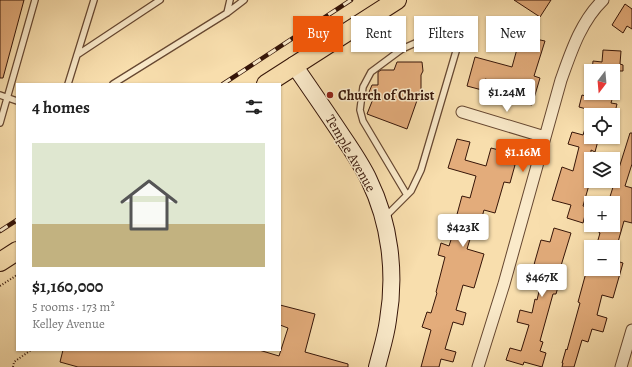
<!DOCTYPE html>
<html lang="en">
<head>
<meta charset="utf-8">
<style>
  body { margin:0; font-family:Alegreya,serif; background:#f2f2f2; color:#222; height:100vh; display:flex; flex-direction:column; font-size:15px; white-space:nowrap }
  * { box-sizing:border-box; margin:0 }
  p { font-size:13px; color:#767676 }
  .icon { flex:none; width:22px; height:22px; fill:none; stroke:currentColor; stroke-width:2; stroke-linecap:round; stroke-linejoin:round }
  .map { position:relative; flex:1; overflow:hidden }
  .details { position:absolute; left:16px; top:83px; width:265px; height:268px; display:flex; flex-direction:column; background:#fff; border-radius:0px; box-shadow:0 1px 3px #0004 }
  .details>* { flex:none }
  .guide { position:absolute; left:293px; top:16px; width:279px; height:36px; display:flex; gap:8px }
  .needle { width:26px; rotate:196deg }
  .buttons { position:absolute; left:584px; top:64px; display:grid; gap:8px }
  .buttons a { display:grid; place-items:center; width:36px; height:36px; border-radius:0px; background:#fff; box-shadow:0 1px 3px #0004; font-size:20px }
  .price { position:absolute; translate:-50% -34px; padding:0 9px; border-radius:4px; background:#fff; color:#222; font-size:13px; line-height:26px; filter:drop-shadow(0 1px 2px #0008) }
  .price::after { content:''; position:absolute; left:50%; top:24px; width:12px; height:9px; margin-left:-6px; background:inherit; clip-path:polygon(0 0,100% 0,50% 100%) }
  .price.selected { background:#ea580c; color:#fff }
  ul { padding:0; list-style:none }
  li { display:grid; align-content:center; gap:8px; height:212px; padding:0 16px }
  li span { display:grid; place-items:center; height:124px; border-radius:0px; color:#555 }
  li>.icon { margin-inline-start:auto }
  span .icon { width:72px; height:72px; fill:#fffc; stroke-width:1 }
  li b { font-size:17px }
  h2 { display:flex; justify-content:space-between; align-items:center; height:48px; padding:0 16px; font-size:17px }
  .tag { padding:0 14px; border-radius:0px; background:#fff; box-shadow:0 1px 3px #0004; font-size:14px; line-height:36px }
  .tag.selected { background:#ea580c; color:#fff }
  .map>svg:first-child { display:block }
</style>
</head>
<body>
<div class="map">
<svg width="632" height="367" viewBox="0 0 632 367">
  <rect width="100%" height="100%" fill="#f8dead"/>
  <filter id="stains"><feTurbulence type="fractalNoise" baseFrequency=".005" numOctaves="4"/><feColorMatrix values="0 0 0 0 .2 0 0 0 0 .09 0 0 0 0 .02 0 0 0 .5 -.17"/></filter>
  <radialGradient id="worn" r=".72"><stop offset=".6" stop-color="#630" stop-opacity="0"/><stop offset="1" stop-color="#630" stop-opacity=".3"/></radialGradient>
  <path fill="#e3ac7b" stroke="#361508" d="M0,0H24L3,78H0Z
    M514,0H551L540,17Z
    M625,4L632,9V29L627,26L623,33L612,25Z
    M512,20L530,24L526,37L545,41L534,76L540,78L532,105L520,102L522,91L506,87L507,85L485,79L482,90L467,86L475,57L512,67L517,49L496,44L500,30L509,32Z
    M603,50L621,51L620,64L623,65V71H592L593,61L602,62Z
    M397,62H422L423,71L421,75V89L407,129L367,114L373,99L367,97L372,85H378V72L381,70H394Z
    M595,93H614L611,103L617,104L614,116L613,115H609L579,107L582,95L593,98Z
    M589,116H591V137H599L595,152L591,150V185H589L583,206L587,207L583,223L567,218L571,205L552,200L562,167L573,171L579,147L568,144L572,132L583,135Z
    M630,133H632V164L625,186L632,188V223L624,221L616,249H613V247H596L600,233H599L601,225H613V203H608Z
    M457,139L470,142L465,160L486,166L491,148L503,151L501,161L515,165L510,183L504,182L495,213L484,210L480,224L475,223L467,249L484,254L474,288L463,285L456,310L466,313L463,325L453,322L445,349L456,352L453,362L441,359L439,367H421L431,330L422,327L427,312L431,313L437,293L436,292L445,257L438,255L441,243L449,246L458,218H456L462,196L470,198L476,176L448,168Z
    M554,228L571,233L560,269H563L556,294H553L540,341L543,342L540,351L546,353L542,367L524,362L523,365L506,360L510,348L521,351L529,325L517,322L520,310L532,313L535,299L537,300L543,275L532,273L535,261L541,240L550,242Z
    M613,260L623,263L613,298L602,295L597,315L607,318L603,332L592,329L588,342L582,340L574,367H562L563,363H562L566,349L567,350L580,303L578,302L587,269H613Z
    M280,305L315,314L305,352L348,364V367H78L60,362L63,350H259L279,356L288,328L280,325Z"/>
  <g fill="none" stroke-linecap="round" stroke-linejoin="round">
    <defs>
      <path id="lane" d="M227,13L230,0
        M77,55L160,0
        M68,84L94,0
        M113,84L227,13L244,0
        M0,95L17,101
        M0,123L35,0
        M385,217L411,191L421,170L462,31L431,36L402,49L371,72L363,87L360,110L363,121L407,195"/>
      <path id="street" d="M462,112L545,137
        M478,367L504,284L561,80C571,52 581,21 603,0
        M621,367L632,330"/>
      <path id="secondary" d="M294,65C312,91 330,117 347,143C355,155 363,167 369,180C390,223 396,273 388,320C386,336 381,351 377,367"/>
      <path id="primary" d="M266,84L397,0
        M0,262L17,251"/>
    </defs>
    <use href="#lane" stroke="#664731" stroke-width="8"/>
    <use href="#street" stroke="#664731" stroke-width="13"/>
    <use href="#secondary" stroke="#361508" stroke-width="18"/>
    <use href="#primary" stroke="#361508" stroke-width="20"/>
    <path stroke="#361508" stroke-width="2" stroke-dasharray="1 2" stroke-linecap="butt" d="M0,286L17,275
      M13,367L14,362L31,350"/>
    <use href="#lane" stroke="#faeaca" stroke-width="5.5"/>
    <use href="#street" stroke="#faeaca" stroke-width="11"/>
    <use href="#secondary" stroke="#faeaca" stroke-width="16"/>
    <use href="#primary" stroke="#f8dead" stroke-width="18"/>
    <defs>
      <path id="rail" d="M223,84L351,0
        M0,231L17,220"/>
    </defs>
    <use href="#rail" stroke="#361508" stroke-width="4.5"/>
    <use href="#rail" stroke="#faeaca" stroke-width="3" stroke-dasharray="9" stroke-linecap="butt"/>
  </g>
  <circle fill="#8f2418" stroke="#faeaca" stroke-width="1.5" cx="330" cy="95" r="4"/>
  <g text-anchor="middle" stroke-width="3" stroke-linejoin="round" paint-order="stroke">
    <g font-size="14" font-weight="bold" fill="#361508" stroke="#faeaca" text-anchor="start">
      <text x="338" y="100">Church of Christ</text>
    </g>
    <g font-size="14" fill="#361508" stroke="#faeaca">
      <text transform="translate(351 153) rotate(60)" y="5">Temple Avenue</text>
    </g>
  </g>
  <rect width="100%" height="100%" filter="url(#stains)"/>
  <rect width="100%" height="100%" fill="url(#worn)"/>
</svg>
<div class="buttons">
<a><svg class="needle" viewBox="-14 -14 28 28"><path d="M0-13l5 13h-10z" fill="#e53935"/><path d="M0 13l5-13h-10z" fill="#767676"/></svg></a>
<a><svg class="icon" aria-label="locate" viewBox="0 0 24 24"><circle cx="12" cy="12" r="6"/><path d="M12 2v4M12 18v4M2 12h4M18 12h4"/></svg></a>
<a><svg class="icon" aria-label="layers" viewBox="0 0 24 24"><path d="M12 4l9 5-9 5-9-5zM3 14l9 5 9-5"/></svg></a>
<a>+</a>
<a>−</a>
</div>
<b class="price" style="left:507px;top:113px">$1.24M</b>
<b class="price selected" style="left:523px;top:173px">$1.16M</b>
<b class="price" style="left:463px;top:248px">$423K</b>
<b class="price" style="left:542px;top:298px">$467K</b>
<div class="guide">
<a class="tag selected">Buy</a>
<a class="tag">Rent</a>
<a class="tag">Filters</a>
<a class="tag">New</a>
</div>
<section class="details">
<h2>4 homes<svg class="icon" aria-label="filters" viewBox="0 0 24 24"><path d="M4 7h16M4 17h16"/><circle cx="9" cy="7" r="2"/><circle cx="15" cy="17" r="2"/></svg></h2>
<ul>
<li><span style="background:linear-gradient(#dfe7d0 65%,#c2b280 0)"><svg class="icon" aria-label="home" viewBox="0 0 24 24"><path d="M3 11l9-7 9 7M6 9v11h12V9"/></svg></span><div><b>$1,160,000</b><p>5 rooms · 173 m²</p><p>Kelley Avenue</p></div></li>
</ul>
</section>
</div>
</body>
</html>
